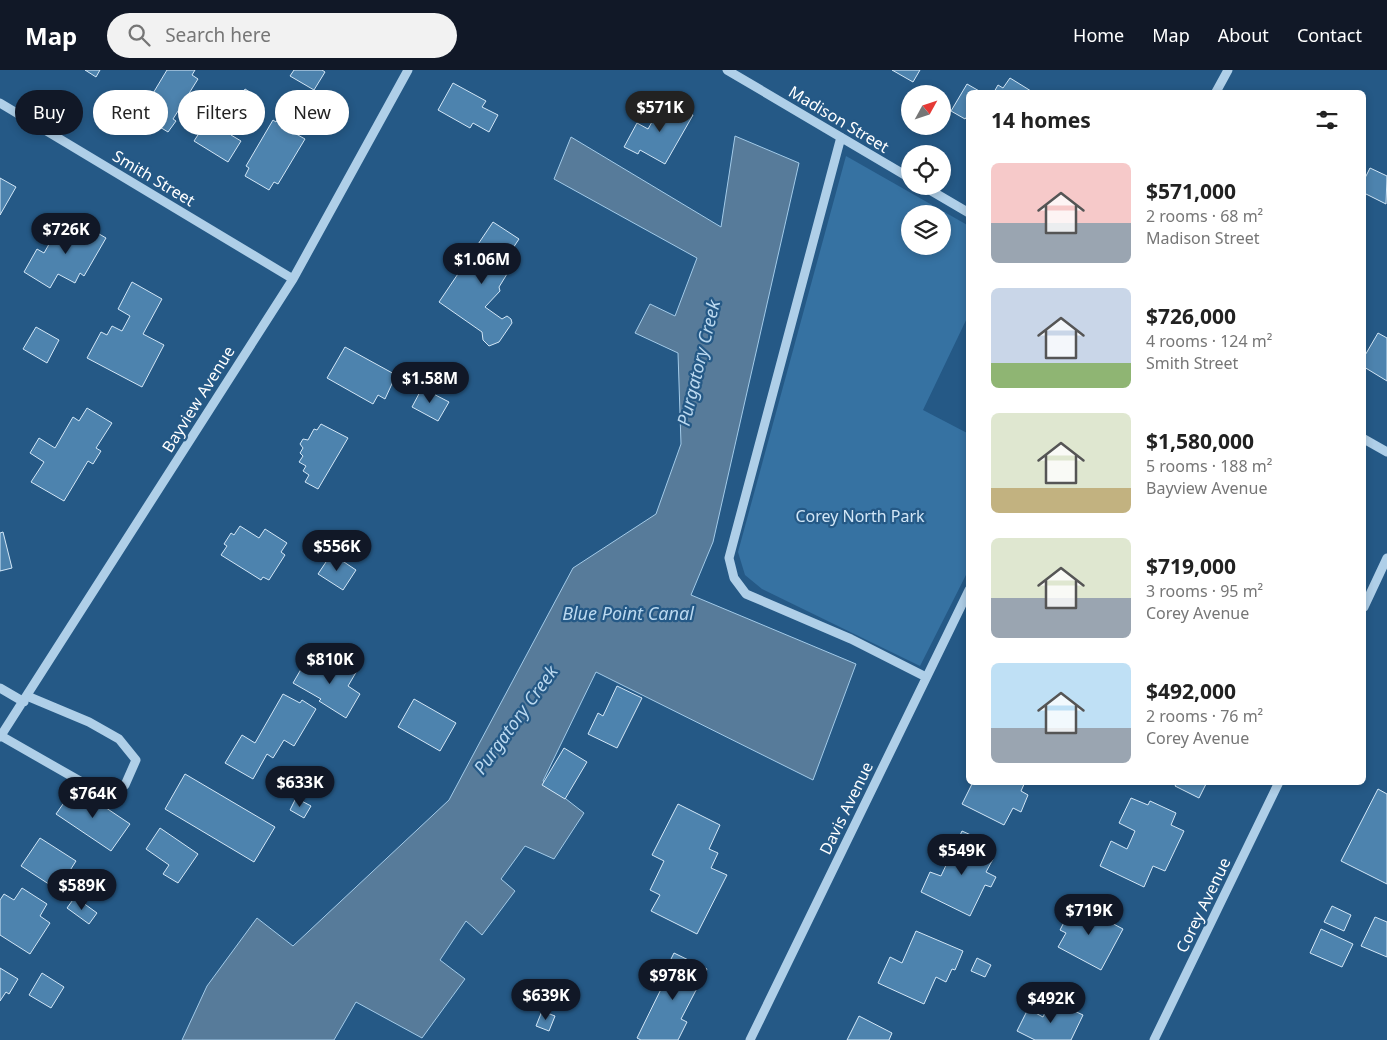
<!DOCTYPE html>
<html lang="en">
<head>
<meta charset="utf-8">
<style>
  body { margin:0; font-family:"Noto Sans",sans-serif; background:#f2f2f2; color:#222; height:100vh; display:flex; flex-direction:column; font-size:19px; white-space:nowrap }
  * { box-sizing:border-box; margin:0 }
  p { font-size:16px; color:#767676 }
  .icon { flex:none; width:28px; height:28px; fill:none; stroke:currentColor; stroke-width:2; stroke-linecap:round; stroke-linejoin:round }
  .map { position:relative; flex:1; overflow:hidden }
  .panel { position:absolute; left:966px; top:20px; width:400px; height:695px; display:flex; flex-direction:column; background:#fff; border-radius:8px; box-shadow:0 2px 8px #0003 }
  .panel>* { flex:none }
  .banner { position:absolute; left:15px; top:20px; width:475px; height:45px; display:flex; gap:10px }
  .needle { width:32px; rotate:50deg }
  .controls { position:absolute; left:901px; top:15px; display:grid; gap:10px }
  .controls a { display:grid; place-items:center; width:50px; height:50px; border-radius:50%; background:#fff; box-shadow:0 2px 8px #0003; font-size:25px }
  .price { position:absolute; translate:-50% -42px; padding:0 11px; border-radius:18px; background:#111827; color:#fff; font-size:16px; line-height:32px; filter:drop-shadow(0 1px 2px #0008) }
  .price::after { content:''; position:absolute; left:50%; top:30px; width:15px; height:11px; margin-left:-8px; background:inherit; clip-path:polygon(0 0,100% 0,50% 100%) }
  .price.current { background:#222; color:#fff }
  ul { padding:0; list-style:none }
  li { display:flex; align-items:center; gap:15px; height:125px; padding:0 25px }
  li span { display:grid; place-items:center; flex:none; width:140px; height:100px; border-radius:8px; color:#555 }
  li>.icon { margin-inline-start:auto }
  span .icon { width:60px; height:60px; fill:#fffc; stroke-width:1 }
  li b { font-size:21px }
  h2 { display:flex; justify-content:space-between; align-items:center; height:60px; padding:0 25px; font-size:21px }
  .tag { padding:0 18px; border-radius:22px; background:#fff; box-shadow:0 2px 8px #0003; font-size:18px; line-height:45px }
  .tag.current { background:#111827; color:#fff }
  header { display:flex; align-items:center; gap:30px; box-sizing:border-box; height:70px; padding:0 25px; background:#111827; color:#fff }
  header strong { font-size:24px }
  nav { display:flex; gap:28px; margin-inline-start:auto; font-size:18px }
  .search { width:350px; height:45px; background:#f2f2f2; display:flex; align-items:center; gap:12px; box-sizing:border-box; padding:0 18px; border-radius:28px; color:#767676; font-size:19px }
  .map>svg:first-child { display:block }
</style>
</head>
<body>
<header>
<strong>Map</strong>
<div class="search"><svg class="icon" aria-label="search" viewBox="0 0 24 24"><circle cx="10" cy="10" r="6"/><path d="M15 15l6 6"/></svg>Search here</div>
<nav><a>Home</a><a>Map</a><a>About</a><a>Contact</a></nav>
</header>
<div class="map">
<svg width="1387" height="970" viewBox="0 0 1387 970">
  <rect width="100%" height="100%" fill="#255986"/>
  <path fill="#3672a2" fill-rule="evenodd" d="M846,86L969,156V244L923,340L969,364V499L920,596L762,519L745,505L738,482ZM910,144H942V176H910Z"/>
  <path fill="#577b9a" stroke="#a3cbe9" d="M735,66L799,93L713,472L691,525L856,594L813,710L596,602L543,711L584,743L554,789L525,776L501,809L515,821L482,865L466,851L440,890L465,909L422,968L356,932L334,970H182L207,916L257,848L293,876L449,730L573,498L656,444L681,374L678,283L635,263L650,234L675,246L697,188L554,109L571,67L721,157Z"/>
  <path fill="#4d83ae" stroke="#d3e7f7" d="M85,0H100L96,7Z
    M167,0H195L192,5L198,9L188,25L192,27L189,33L185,30L173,49L176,51L168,62L140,45Z
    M294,0H322L325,2L314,20L290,6Z
    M892,0H920L913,12Z
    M1010,8L1031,21L1030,22H994L998,15L1003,18Z
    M453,13L486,31L482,37L498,45L489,62L473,53L470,58L438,40Z
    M967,14L981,22H969V44L965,49L951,41Z
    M245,19L258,27L247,47L243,44L231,65L241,71L228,92L194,71L218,34L225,38L229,32L235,36Z
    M665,29L693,45L665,94L640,80L638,84L624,77L637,53L648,59Z
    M285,36L292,40L288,48L293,51L289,60L305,69L278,114L274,112L269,120L245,106L249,98L246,96L273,50L276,52Z
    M1370,98L1387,106L1386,134L1364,123V110Z
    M0,108L16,117L0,145Z
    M77,151L106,168L84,206L80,203L75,213L58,204L50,218L24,202L37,179L44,183L60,155L71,161Z
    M493,152L519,169L499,199L507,204L499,217L500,221L485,237L502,249L507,246L511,249L512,253L499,272L489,276L483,270L482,262L439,232Z
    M132,212L162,229L143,264L164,275L142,317L87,288L101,262L107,265L112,256L122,261L130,246L118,239Z
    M36,257L59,270L47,293L23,279Z
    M1378,263L1387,268V311L1364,297V287Z
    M345,277L396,305L385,329L378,325L373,334L327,308Z
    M422,318L449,332L438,351L412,337Z
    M87,338L112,353L96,378L101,381L93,394L88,391L64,431L31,412L44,392L30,383L39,368L55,378L73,347L79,351Z
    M321,354L348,368L318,419L305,412L309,405L303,401L306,396L299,392L303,386L300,383L303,378L300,374L303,369L308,370L314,359L317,360Z
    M240,456L259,468L265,459L287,473L281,482L285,485L269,510L263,507L261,510L221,485L227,476L224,474L231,463L234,465Z
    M3,462L12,498L0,501V463Z
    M330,486L333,488L335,486L356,500L343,520L318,504Z
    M307,589L326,601V595H334L335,601L341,589L358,599L348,616L360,624L346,648L319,631L321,629L293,613Z
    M617,616L642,628L617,678L588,664L598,643L603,646Z
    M283,624L300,633L302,630L316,639L294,676L284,670L273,688L267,684L253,709L225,693L242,665L255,673Z
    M414,629L456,653L440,681L398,657Z
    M564,678L587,692L565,729L542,715Z
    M185,704L275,757L254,792L165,739Z
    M973,712H1025L1021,721L1028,725L1021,742L1013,738L1004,755L962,734Z
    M1177,712H1207L1199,728L1175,716Z
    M75,717L130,754L111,781L56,744Z
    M1378,719L1387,724V814L1341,791Z
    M296,728L311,736L304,748L290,740Z
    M1131,728L1148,735L1150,731L1176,743L1171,755L1184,761L1165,801L1153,796L1144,817L1100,796L1111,771L1127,779L1135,761L1119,753Z
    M678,734L720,755L709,779L718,783L711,798L727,805L697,864L651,841L660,825L650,820L664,791L652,785Z
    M160,758L198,784L178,813L163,804L169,795L146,779Z
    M962,761L982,770L976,781L993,789L986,802L996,807L991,817L985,815L970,846L921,822L930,802L941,806Z
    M40,768L76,791L69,802L74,805L69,812L65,809L58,820L21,796Z
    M22,818L47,834L40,846L50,853L30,884L0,865V830L4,824L14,830Z
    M75,827L97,843L89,854L67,838Z
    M1074,833L1123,859L1101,900L1058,877L1066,863L1060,860Z
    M1332,836L1351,845L1344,861L1324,852Z
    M1375,847L1387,852V887L1361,876Z
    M1321,859L1353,874L1342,897L1310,883Z
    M916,861L963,881L955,900L952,899L946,912L936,907L924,934L878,913L890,887L902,893Z
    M674,883L707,899L681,949L687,952L678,970H641L637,968L666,909L662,907Z
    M977,888L991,895L985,907L971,901Z
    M0,898L18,909L9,924L6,922L0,931Z
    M42,903L64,917L51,938L29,925Z
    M1051,930L1083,945L1071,970H1035L1017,961L1028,939L1043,947Z
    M542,941L555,946L549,961L536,956Z
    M859,946L892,963L889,970H847Z"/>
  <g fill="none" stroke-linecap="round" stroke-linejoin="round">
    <path stroke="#afcfe8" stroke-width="9" d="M727,0L910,108
      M1216,22L1228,0
      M0,33L293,209
      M841,67L729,488L734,508L746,524L851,569L926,607
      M923,116L969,143
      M1364,369L1387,382
      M1364,537L1387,488
      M0,618L24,632
      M1,666L101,723L113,726L125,715L136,690L119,669L89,652L27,626
      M0,667L293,209L408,0
      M750,970L969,520
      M1154,970L1279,712"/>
  </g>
  <g text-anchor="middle" stroke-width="4.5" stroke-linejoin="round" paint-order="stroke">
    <g font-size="16" fill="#fff" stroke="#255986">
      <text transform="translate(839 49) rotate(31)" y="6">Madison Street</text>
      <text transform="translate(154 108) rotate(31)" y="6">Smith Street</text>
      <text transform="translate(198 329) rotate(-58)" y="6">Bayview Avenue</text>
      <text transform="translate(846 738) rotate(-64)" y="6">Davis Avenue</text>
      <text transform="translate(1203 835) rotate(-64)" y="6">Corey Avenue</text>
    </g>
    <g font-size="16" fill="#d3e7f7" stroke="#255986">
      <text x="860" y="452">Corey North Park</text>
    </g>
    <g font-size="18" font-style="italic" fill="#bbd9f0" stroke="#255986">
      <text transform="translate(699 293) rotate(-76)" y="6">Purgatory Creek</text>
      <text x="628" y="550">Blue Point Canal</text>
      <text transform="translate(516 650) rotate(-54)" y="6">Purgatory Creek</text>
    </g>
  </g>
</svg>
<div class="controls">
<a><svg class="needle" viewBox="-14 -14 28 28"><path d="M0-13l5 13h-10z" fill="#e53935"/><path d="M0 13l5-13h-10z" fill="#767676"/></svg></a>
<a><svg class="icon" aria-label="locate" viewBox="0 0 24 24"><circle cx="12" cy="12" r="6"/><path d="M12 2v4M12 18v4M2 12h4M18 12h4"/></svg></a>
<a><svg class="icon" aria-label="layers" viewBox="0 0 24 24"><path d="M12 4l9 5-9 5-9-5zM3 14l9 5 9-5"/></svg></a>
</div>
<b class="price current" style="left:660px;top:63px">$571K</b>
<b class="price" style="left:66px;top:185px">$726K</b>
<b class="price" style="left:482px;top:215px">$1.06M</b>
<b class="price" style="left:430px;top:334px">$1.58M</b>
<b class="price" style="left:337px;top:502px">$556K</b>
<b class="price" style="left:330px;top:615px">$810K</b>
<b class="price" style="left:300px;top:738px">$633K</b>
<b class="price" style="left:93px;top:749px">$764K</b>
<b class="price" style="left:962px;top:806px">$549K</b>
<b class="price" style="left:82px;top:841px">$589K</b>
<b class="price" style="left:1089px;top:866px">$719K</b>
<b class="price" style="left:673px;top:931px">$978K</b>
<b class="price" style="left:546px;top:951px">$639K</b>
<b class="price" style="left:1051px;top:954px">$492K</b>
<div class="banner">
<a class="tag current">Buy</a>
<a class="tag">Rent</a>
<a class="tag">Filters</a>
<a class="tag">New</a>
</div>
<section class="panel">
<h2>14 homes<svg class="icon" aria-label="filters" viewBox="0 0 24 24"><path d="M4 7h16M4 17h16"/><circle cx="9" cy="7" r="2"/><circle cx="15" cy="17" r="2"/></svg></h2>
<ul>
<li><span style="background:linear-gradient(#f6c9c9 60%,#9aa5b1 0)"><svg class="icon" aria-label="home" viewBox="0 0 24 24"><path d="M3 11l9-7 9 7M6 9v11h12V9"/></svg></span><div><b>$571,000</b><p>2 rooms · 68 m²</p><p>Madison Street</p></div></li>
<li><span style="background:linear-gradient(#c9d6e8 75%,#8fb573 0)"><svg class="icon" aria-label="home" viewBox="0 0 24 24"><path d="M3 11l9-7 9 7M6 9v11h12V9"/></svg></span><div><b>$726,000</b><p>4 rooms · 124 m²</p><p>Smith Street</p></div></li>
<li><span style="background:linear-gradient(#dfe7d0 75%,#c2b280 0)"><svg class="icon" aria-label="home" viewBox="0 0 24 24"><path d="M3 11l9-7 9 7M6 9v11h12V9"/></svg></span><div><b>$1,580,000</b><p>5 rooms · 188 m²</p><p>Bayview Avenue</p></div></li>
<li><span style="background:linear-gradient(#dfe7d0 60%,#9aa5b1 0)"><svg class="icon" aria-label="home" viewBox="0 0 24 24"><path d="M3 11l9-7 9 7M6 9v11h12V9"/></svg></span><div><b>$719,000</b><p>3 rooms · 95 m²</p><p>Corey Avenue</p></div></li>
<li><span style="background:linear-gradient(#bfe0f5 65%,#9aa5b1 0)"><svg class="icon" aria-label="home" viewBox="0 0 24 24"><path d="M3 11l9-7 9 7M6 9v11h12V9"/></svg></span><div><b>$492,000</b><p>2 rooms · 76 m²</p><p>Corey Avenue</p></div></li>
</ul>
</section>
</div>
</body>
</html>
